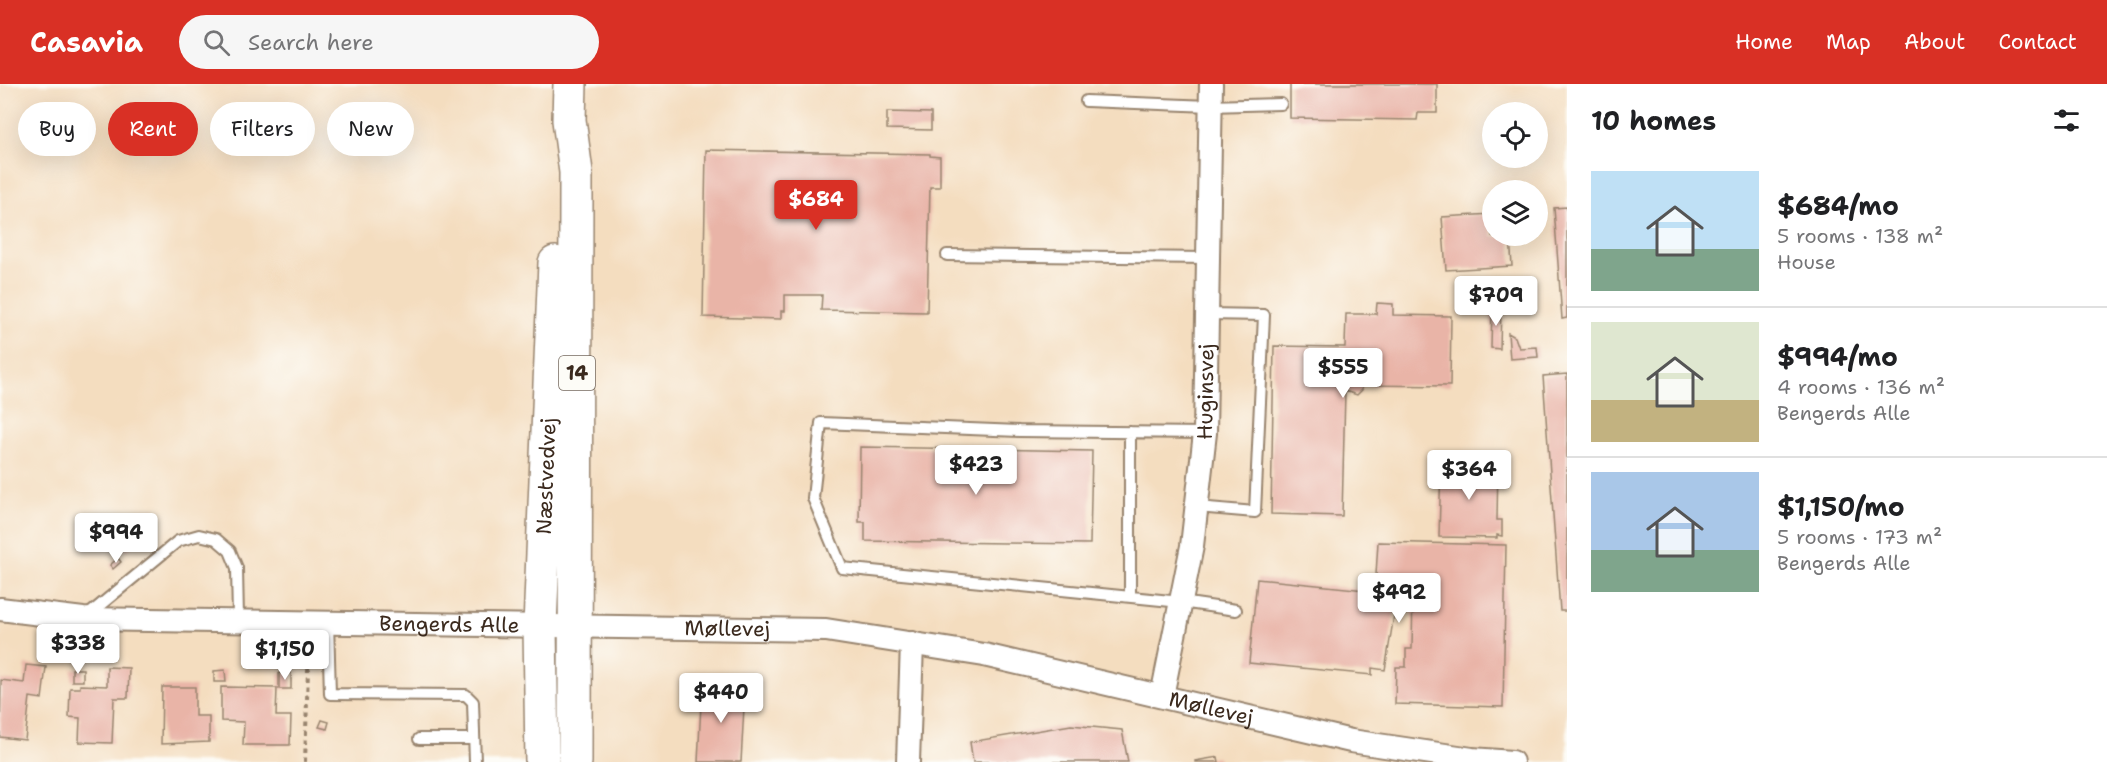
<!DOCTYPE html>
<html lang="en">
<head>
<meta charset="utf-8">
<style>
  body { margin:0; font-family:"Shantell Sans",sans-serif; background:#f6f6f6; color:#202124; height:100vh; display:flex; flex-direction:column; font-size:22px; white-space:nowrap }
  * { box-sizing:border-box; margin:0 }
  p { font-size:20px; color:#757577 }
  .icon { flex:none; width:33px; height:33px; fill:none; stroke:currentColor; stroke-width:2; stroke-linecap:round; stroke-linejoin:round }
  .map { position:relative; flex:1; overflow:hidden }
  .panel { display:flex; flex-direction:column; background:#fff; width:540px }
  .panel>* { flex:none }
  .top-card { position:absolute; left:18px; top:18px; width:570px; height:54px; display:flex; gap:12px }
  .buttons { position:absolute; left:1482px; top:18px; display:grid; gap:12px }
  .buttons a { display:grid; place-items:center; width:66px; height:66px; border-radius:50%; background:#fff; box-shadow:0 6px 24px #0002; font-size:30px }
  .price { position:absolute; translate:-50% -51px; padding:0 14px; border-radius:6px; background:#fff; color:#222; font-size:20px; line-height:39px; filter:drop-shadow(0 2px 3px #0008) }
  .price::after { content:''; position:absolute; left:50%; top:36px; width:18px; height:14px; margin-left:-9px; background:inherit; clip-path:polygon(0 0,100% 0,50% 100%) }
  .price.active { background:#d93025; color:#fff }
  ul { padding:0; list-style:none }
  li { display:flex; align-items:center; gap:18px; height:150px; padding:0 24px }
  li+li { border-top:2px solid #e0e0e0 }
  li span { display:grid; place-items:center; flex:none; width:168px; height:120px; border-radius:0px; color:#555 }
  li>.icon { margin-inline-start:auto }
  span .icon { width:72px; height:72px; fill:#fffc; stroke-width:1 }
  li b { font-size:26px }
  h2 { display:flex; justify-content:space-between; align-items:center; height:72px; padding:0 24px; font-size:26px }
  .tag { padding:0 21px; border-radius:27px; background:#fff; box-shadow:0 6px 24px #0002; font-size:21px; line-height:54px }
  .tag.active { background:#d93025; color:#fff }
  header { display:flex; align-items:center; gap:36px; box-sizing:border-box; height:84px; padding:0 30px; background:#d93025; color:#fff }
  header strong { font-size:28px }
  nav { display:flex; gap:33px; margin-inline-start:auto; font-size:21px }
  .search { width:420px; height:54px; background:#f6f6f6; display:flex; align-items:center; gap:15px; box-sizing:border-box; padding:0 21px; border-radius:33px; color:#757577; font-size:22px }
  main { display:flex; flex:1; min-height:0 }
  .map>svg:first-child { display:block }
</style>
</head>
<body>
<header>
<strong>Casavia</strong>
<div class="search"><svg class="icon" aria-label="search" viewBox="0 0 24 24"><circle cx="10" cy="10" r="6"/><path d="M15 15l6 6"/></svg>Search here</div>
<nav><a>Home</a><a>Map</a><a>About</a><a>Contact</a></nav>
</header>
<main>
<div class="map">
<svg width="1567" height="678" viewBox="0 0 1567 678">
  <rect width="100%" height="100%" fill="#fdfcf7"/>
  <filter id="ink" filterUnits="userSpaceOnUse"><feTurbulence type="fractalNoise" baseFrequency=".0167" numOctaves="2"/><feDisplacementMap in="SourceGraphic" scale="12" xChannelSelector="R" yChannelSelector="G"/><feConvolveMatrix kernelMatrix="1 2 1 2 8 2 1 2 1" color-interpolation-filters="sRGB"/></filter>
  <filter id="wash" filterUnits="userSpaceOnUse"><feTurbulence type="fractalNoise" baseFrequency=".008" numOctaves="4" result="noise"/><feDisplacementMap in="SourceGraphic" scale="24" xChannelSelector="R" yChannelSelector="G"/><feGaussianBlur stdDeviation="1.35" result="paint"/><feColorMatrix in="noise" values="0 0 0 0 0 0 0 0 0 0 0 0 0 0 0 0 0 1.4 0 .05"/><feComposite in="paint" operator="in"/></filter>
  <g filter="url(#wash)">
    <rect width="100%" height="100%" fill="#f4ddbf"/>
    <g id="blocks">
      <path fill="#e9b4a7" d="M1290,0H1437V29H1418L1417,36L1290,34Z
        M887,28L931,29V46L887,45Z
        M706,66L930,70V72L940,73V103H930L927,228L821,226L822,211H785V227H781V235L703,233Z
        M1567,123V234L1562,235L1554,124Z
        M1492,130V152H1510L1512,182L1446,186L1442,133Z
        M1377,219L1393,220V231L1451,232L1450,302L1362,301V306L1357,311L1345,307L1342,432L1271,430L1274,262L1345,263L1346,230H1376Z
        M1492,222H1501L1500,265L1491,264Z
        M1508,249L1515,253L1519,264L1537,263L1538,273L1510,275Z
        M1567,290V527H1560L1543,292Z
        M860,363L1092,367L1090,460L865,457V438H859Z
        M1441,379H1498L1497,436H1502V452L1497,451V454L1439,453Z
        M130,443L140,456L127,466L117,453Z
        M1378,458L1506,461L1503,623L1395,620L1396,583H1406V565H1412L1413,506H1400V514L1380,511L1379,523L1395,525L1385,586L1372,584V591L1249,579L1257,495L1375,507Z
        M118,474L121,478L113,485L110,481Z
        M26,581L46,583L42,615L30,613L25,656L0,653L1,596L24,599Z
        M107,583L129,584L128,614H114L112,659L79,658L80,634L69,633L70,604H80V601L107,602Z
        M72,585H83V597H72Z
        M225,586L226,598H214V587Z
        M279,589H291V605H279Z
        M702,601L745,604L741,678H698Z
        M162,603H195V632H209V658L161,660Z
        M221,603L277,604L276,632H291L290,661H243L244,638L221,637Z
        M322,636L329,638L327,645L319,643Z
        M1071,641L1122,646L1128,678H973L970,658Z
        M1218,673L1219,678H1195V677Z"/>
    </g>
  </g>
  <g filter="url(#ink)">
    <use href="#blocks" fill-opacity="0" stroke="#98846e" stroke-width="1.5"/>
    <g fill="none" stroke-linecap="round" stroke-linejoin="round">
      <defs>
        <path id="service" d="M1086,17L1210,22L1281,20
          M947,171L1208,174
          M1205,349L1019,347L821,339L813,414L842,484L1181,518L1236,526
          M1197,423L1255,428L1264,231L1207,230
          M1130,512V348
          M87,532L178,457L199,451L216,455L230,467L237,484L238,535
          M328,538L330,610L466,611L473,618L475,678
          M419,655H474"/>
        <g id="minor">
          <path id="s1" d="M0,525L83,535L826,546L984,571L1351,657L1472,675L1512,678"/>
          <path id="s2" d="M1162,612L1192,462L1205,349L1211,0"/>
          <path d="M908,678L912,559"/>
        </g>
        <g id="primary">
          <path d="M570,0L569,36L576,88L575,678"/>
          <path id="s3" d="M542,678L540,542L555,179"/>
        </g>
      </defs>
      <use href="#service" stroke="#98846e" stroke-width="14"/>
      <use href="#minor" stroke="#98846e" stroke-width="26"/>
      <use href="#primary" stroke="#98846e" stroke-width="36"/>
      <path stroke="#98846e" stroke-width="4" stroke-dasharray="4.5 4.5" stroke-linecap="butt" d="M305,678L308,586L314,583"/>
      <use href="#service" stroke="#fff" stroke-width="10"/>
      <use href="#minor" stroke="#fff" stroke-width="22"/>
      <use href="#primary" stroke="#fff" stroke-width="33"/>
    </g>
  </g>
  <g text-anchor="middle" stroke-width="4.5" stroke-linejoin="round" paint-order="stroke">
    <rect fill="#fdfcf7" stroke="#75695f" stroke-width="1.5" x="559" y="272" width="36" height="34" rx="4.5"/>
    <g font-size="20" font-weight="bold" fill="#3b2a1e">
      <text x="577" y="296">14</text>
    </g>
    <g font-size="21" fill="#3b2a1e" stroke="#fdfcf7">
      <text dy="7" stroke="none"><textPath href="#s2" startOffset="308">Huginsvej</textPath></text>
      <text dy="7" stroke="none"><textPath href="#s3" startOffset="286">Næstvedvej</textPath></text>
      <text dy="7" stroke="none"><textPath href="#s1" startOffset="450">Bengerds Alle</textPath></text>
      <text dy="7" stroke="none"><textPath href="#s1" startOffset="728">Møllevej</textPath></text>
      <text dy="7" stroke="none"><textPath href="#s1" startOffset="1220">Møllevej</textPath></text>
    </g>
  </g>
</svg>
<div class="buttons">
<a><svg class="icon" aria-label="locate" viewBox="0 0 24 24"><circle cx="12" cy="12" r="6"/><path d="M12 2v4M12 18v4M2 12h4M18 12h4"/></svg></a>
<a><svg class="icon" aria-label="layers" viewBox="0 0 24 24"><path d="M12 4l9 5-9 5-9-5zM3 14l9 5 9-5"/></svg></a>
</div>
<b class="price active" style="left:816px;top:147px">$684</b>
<b class="price" style="left:1496px;top:243px">$709</b>
<b class="price" style="left:1343px;top:315px">$555</b>
<b class="price" style="left:976px;top:412px">$423</b>
<b class="price" style="left:1469px;top:417px">$364</b>
<b class="price" style="left:116px;top:480px">$994</b>
<b class="price" style="left:1399px;top:540px">$492</b>
<b class="price" style="left:78px;top:591px">$338</b>
<b class="price" style="left:285px;top:597px">$1,150</b>
<b class="price" style="left:721px;top:640px">$440</b>
<div class="top-card">
<a class="tag">Buy</a>
<a class="tag active">Rent</a>
<a class="tag">Filters</a>
<a class="tag">New</a>
</div>
</div>
<section class="panel">
<h2>10 homes<svg class="icon" aria-label="filters" viewBox="0 0 24 24"><path d="M4 7h16M4 17h16"/><circle cx="9" cy="7" r="2"/><circle cx="15" cy="17" r="2"/></svg></h2>
<ul>
<li><span style="background:linear-gradient(#bfe0f5 65%,#7fa58c 0)"><svg class="icon" aria-label="home" viewBox="0 0 24 24"><path d="M3 11l9-7 9 7M6 9v11h12V9"/></svg></span><div><b>$684/mo</b><p>5 rooms · 138 m²</p><p>House</p></div></li>
<li><span style="background:linear-gradient(#dfe7d0 65%,#c2b280 0)"><svg class="icon" aria-label="home" viewBox="0 0 24 24"><path d="M3 11l9-7 9 7M6 9v11h12V9"/></svg></span><div><b>$994/mo</b><p>4 rooms · 136 m²</p><p>Bengerds Alle</p></div></li>
<li><span style="background:linear-gradient(#a9c7e8 65%,#7fa58c 0)"><svg class="icon" aria-label="home" viewBox="0 0 24 24"><path d="M3 11l9-7 9 7M6 9v11h12V9"/></svg></span><div><b>$1,150/mo</b><p>5 rooms · 173 m²</p><p>Bengerds Alle</p></div></li>
</ul>
</section>
</main>
</body>
</html>
